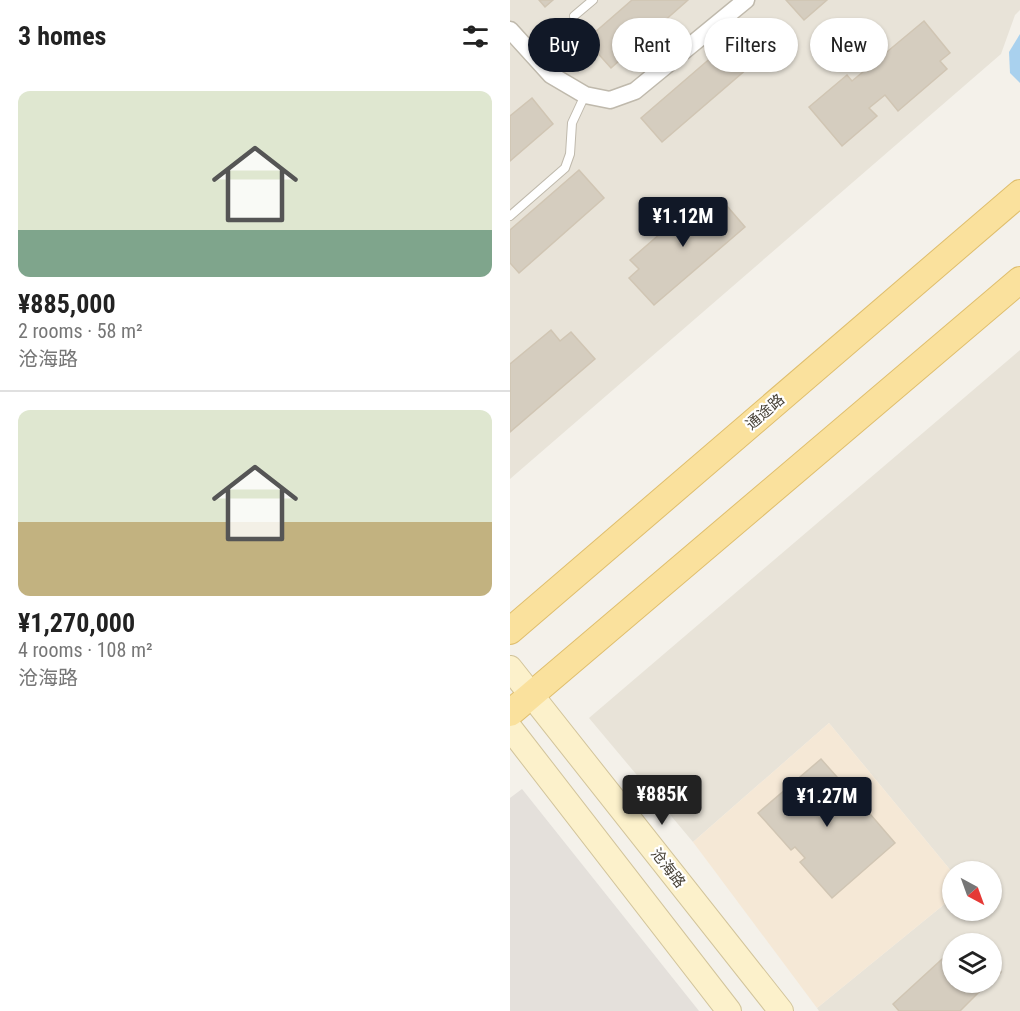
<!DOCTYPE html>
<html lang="en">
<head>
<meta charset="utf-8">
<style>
  body { margin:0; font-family:"Roboto Condensed","Noto Sans SC",sans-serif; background:#f6f6f6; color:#222; height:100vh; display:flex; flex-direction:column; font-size:22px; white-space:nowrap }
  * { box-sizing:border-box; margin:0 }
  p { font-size:20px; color:#767676 }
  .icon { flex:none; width:33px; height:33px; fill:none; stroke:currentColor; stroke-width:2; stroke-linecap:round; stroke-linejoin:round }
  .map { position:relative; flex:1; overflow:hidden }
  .sheet { display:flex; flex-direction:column; background:#fff; width:510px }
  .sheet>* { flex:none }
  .banner { position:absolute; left:18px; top:18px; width:402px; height:54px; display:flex; gap:12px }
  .needle { width:39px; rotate:139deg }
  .buttons { position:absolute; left:432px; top:861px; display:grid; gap:12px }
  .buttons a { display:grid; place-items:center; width:60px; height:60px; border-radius:50%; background:#fff; box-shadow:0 2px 4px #0004; font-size:30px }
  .price { position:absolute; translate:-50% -51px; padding:0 14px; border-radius:6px; background:#111827; color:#fff; font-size:20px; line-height:39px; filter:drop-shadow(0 2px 3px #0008) }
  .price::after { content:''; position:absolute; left:50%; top:36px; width:18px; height:14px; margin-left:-9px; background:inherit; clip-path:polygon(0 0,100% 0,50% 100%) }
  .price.on { background:#222; color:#fff }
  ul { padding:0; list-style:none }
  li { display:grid; align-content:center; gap:12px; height:318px; padding:0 18px }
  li+li { border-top:2px solid #e0e0e0 }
  li span { display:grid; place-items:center; height:186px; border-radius:12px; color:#555 }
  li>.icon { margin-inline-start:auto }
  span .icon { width:108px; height:108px; fill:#fffc; stroke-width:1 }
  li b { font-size:26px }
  h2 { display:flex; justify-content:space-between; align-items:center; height:72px; padding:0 18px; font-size:26px }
  .chip { padding:0 21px; border-radius:27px; background:#fff; box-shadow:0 2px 4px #0004; font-size:21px; line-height:54px }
  .chip.on { background:#111827; color:#fff }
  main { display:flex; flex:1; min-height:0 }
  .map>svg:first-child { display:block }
</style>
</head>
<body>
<main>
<section class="sheet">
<h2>3 homes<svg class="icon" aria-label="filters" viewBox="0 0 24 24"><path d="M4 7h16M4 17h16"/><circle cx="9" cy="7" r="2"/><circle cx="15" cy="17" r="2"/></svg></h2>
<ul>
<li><span style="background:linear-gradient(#dfe7d0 75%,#7fa58c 0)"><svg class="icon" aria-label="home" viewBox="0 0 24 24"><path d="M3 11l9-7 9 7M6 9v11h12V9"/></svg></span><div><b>¥885,000</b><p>2 rooms · 58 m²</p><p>沧海路</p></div></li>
<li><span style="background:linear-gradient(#dfe7d0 60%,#c2b280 0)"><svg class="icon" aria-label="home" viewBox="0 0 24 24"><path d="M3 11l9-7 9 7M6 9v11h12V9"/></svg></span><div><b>¥1,270,000</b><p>4 rooms · 108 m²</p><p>沧海路</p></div></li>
</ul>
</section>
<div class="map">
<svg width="510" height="1011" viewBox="0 0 510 1011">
  <rect width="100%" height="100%" fill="#f4f1ea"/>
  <path fill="#e8e3d8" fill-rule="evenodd" d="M0,0H510V10L505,15L491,54L0,479Z
    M510,350V1011H309L307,1008L442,898V910H482V872H442L319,723L183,842L79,718ZM442,944H482V982H442Z"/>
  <path fill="#f5e8d6" d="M319,723L442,872V898L307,1008L183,842Z"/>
  <path fill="#e4e0db" d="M12,789L189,1011H0V798Z"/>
  <path fill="#a9d1ee" d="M510,34V83L500,73L499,52Z"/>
  <path fill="#d5cdbf" stroke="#d0c5b3" stroke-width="1.5" d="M29,0H43L35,7Z
    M122,0H178L101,68L76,40Z
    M276,0H317L294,20Z
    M414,21L440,53L430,61L437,69L388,111L375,95L359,108L367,116L332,146L299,107L337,75L342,81Z
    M232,31L253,55L152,142L131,118Z
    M22,98L43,124L0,161V116Z
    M69,170L94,198L9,273L0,263V230Z
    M190,199L199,209L211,199L235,227L144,305L119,278L129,269L120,260Z
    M41,330L50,341L61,332L85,359L0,432V364Z
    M311,759L343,795L339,799L350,813L355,808L385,843L322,898L290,862L295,858L285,847L281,850L248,813Z
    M458,936L465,944H450Z
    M442,950V982H479L450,1011H389L383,1004Z
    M482,962L491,972L482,981Z"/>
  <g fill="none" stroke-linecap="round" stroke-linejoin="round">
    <defs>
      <path id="lane" d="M64,16L83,0
        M0,216L55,168L60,154L62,123L75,95"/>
      <path id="street" d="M0,30L41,75L75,95L100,100L125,91L236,0"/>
      <path id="secondary" d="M0,668L271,1011
        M0,728L219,1011"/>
      <path id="primary" d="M0,631L510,193
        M0,713L510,280"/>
    </defs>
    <use href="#lane" stroke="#bfb9ac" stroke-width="10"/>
    <use href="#street" stroke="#bfb9ac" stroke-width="19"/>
    <use href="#secondary" stroke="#d2c49b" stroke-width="26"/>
    <use href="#primary" stroke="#dfbe6d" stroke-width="28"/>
    <use href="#lane" stroke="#fff" stroke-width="8"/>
    <use href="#street" stroke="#fff" stroke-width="16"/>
    <use href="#secondary" stroke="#fcf1cb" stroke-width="24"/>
    <use href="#primary" stroke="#fae19d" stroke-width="26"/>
  </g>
  <g text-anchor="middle" stroke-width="4.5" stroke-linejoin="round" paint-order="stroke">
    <g font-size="15" fill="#484238" stroke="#fff">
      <text transform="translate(255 412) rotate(-41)" y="5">通途路</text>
      <text transform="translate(158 868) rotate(52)" y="5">沧海路</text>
    </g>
  </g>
</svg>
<div class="buttons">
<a><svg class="needle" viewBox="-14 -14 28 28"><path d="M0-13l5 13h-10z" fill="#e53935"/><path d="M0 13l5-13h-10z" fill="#767676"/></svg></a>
<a><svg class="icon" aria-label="layers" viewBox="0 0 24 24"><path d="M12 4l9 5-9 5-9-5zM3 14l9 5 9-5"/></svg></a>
</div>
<b class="price" style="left:173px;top:248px">¥1.12M</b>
<b class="price on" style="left:152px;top:826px">¥885K</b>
<b class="price" style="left:317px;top:828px">¥1.27M</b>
<div class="banner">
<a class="chip on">Buy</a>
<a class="chip">Rent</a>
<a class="chip">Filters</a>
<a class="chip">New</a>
</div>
</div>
</main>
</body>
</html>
